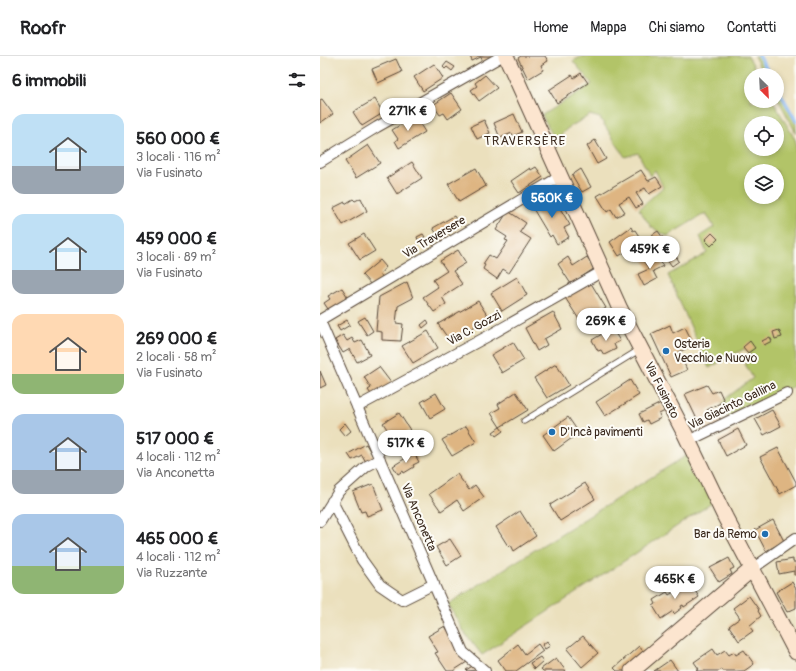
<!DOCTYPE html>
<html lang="it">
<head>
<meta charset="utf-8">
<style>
  body { margin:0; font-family:Pangolin,sans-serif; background:#f2f2f2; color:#202124; height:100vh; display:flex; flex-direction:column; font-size:15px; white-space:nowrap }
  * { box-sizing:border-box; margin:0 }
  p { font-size:13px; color:#757577 }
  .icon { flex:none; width:22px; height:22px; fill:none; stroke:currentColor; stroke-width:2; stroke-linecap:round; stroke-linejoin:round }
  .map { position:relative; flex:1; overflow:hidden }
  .sheet { display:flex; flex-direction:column; background:#fff; width:320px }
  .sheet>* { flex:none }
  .needle { width:26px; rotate:156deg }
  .fabs { position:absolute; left:424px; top:12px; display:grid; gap:8px }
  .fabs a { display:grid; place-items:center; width:40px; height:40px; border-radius:50%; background:#fff; box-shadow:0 2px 6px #0003; font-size:20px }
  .price { position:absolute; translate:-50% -34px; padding:0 9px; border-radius:14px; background:#fff; color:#222; font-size:13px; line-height:26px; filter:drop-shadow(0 1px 2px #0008) }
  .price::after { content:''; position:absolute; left:50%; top:24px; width:12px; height:9px; margin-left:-6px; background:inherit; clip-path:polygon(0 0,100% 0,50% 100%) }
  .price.current { background:#1f6fb2; color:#fff }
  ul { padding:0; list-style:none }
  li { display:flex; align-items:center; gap:12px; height:100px; padding:0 12px }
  li span { display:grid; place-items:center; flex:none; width:112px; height:80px; border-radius:12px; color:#555 }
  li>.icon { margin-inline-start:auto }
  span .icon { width:48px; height:48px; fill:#fffc; stroke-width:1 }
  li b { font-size:17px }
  h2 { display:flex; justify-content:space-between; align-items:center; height:48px; padding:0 12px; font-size:17px }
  header { display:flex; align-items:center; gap:24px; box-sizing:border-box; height:56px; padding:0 20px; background:#fff; border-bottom:1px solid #e0e0e0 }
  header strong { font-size:19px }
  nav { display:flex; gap:22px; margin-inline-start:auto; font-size:14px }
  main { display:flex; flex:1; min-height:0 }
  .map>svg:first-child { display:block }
</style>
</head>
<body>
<header>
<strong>Roofr</strong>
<nav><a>Home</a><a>Mappa</a><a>Chi siamo</a><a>Contatti</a></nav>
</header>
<main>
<section class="sheet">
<h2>6 immobili<svg class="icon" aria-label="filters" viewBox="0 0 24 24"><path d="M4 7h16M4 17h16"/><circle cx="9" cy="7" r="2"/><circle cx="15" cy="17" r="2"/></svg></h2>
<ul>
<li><span style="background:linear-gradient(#bfe0f5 65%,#9aa5b1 0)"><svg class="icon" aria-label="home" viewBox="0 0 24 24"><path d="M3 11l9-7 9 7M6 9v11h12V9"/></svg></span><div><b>560 000 €</b><p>3 locali · 116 m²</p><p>Via Fusinato</p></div></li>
<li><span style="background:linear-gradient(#bfe0f5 70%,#9aa5b1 0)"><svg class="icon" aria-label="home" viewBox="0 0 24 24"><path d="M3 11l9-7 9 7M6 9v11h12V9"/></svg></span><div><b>459 000 €</b><p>3 locali · 89 m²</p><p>Via Fusinato</p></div></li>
<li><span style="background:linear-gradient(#ffd9b3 75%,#8fb573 0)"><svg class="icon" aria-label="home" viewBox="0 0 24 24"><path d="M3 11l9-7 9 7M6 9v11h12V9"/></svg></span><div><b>269 000 €</b><p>2 locali · 58 m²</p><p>Via Fusinato</p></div></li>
<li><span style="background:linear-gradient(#a9c7e8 70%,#9aa5b1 0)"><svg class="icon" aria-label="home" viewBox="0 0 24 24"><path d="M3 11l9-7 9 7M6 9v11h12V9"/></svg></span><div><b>517 000 €</b><p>4 locali · 112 m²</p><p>Via Anconetta</p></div></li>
<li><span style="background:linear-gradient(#a9c7e8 65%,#8fb573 0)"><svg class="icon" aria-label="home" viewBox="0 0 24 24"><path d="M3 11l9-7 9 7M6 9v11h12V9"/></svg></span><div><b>465 000 €</b><p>4 locali · 112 m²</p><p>Via Ruzzante</p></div></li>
</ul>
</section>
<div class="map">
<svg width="476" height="615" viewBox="0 0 476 615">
  <rect width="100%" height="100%" fill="#fdfcf7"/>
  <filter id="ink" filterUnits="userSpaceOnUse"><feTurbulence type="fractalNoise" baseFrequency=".025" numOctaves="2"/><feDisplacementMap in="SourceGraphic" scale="8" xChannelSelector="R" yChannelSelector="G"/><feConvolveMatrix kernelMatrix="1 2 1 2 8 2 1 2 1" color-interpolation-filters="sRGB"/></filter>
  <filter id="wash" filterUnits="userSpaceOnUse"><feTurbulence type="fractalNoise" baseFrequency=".012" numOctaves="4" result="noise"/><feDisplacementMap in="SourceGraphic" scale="16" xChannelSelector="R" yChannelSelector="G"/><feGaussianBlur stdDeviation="0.9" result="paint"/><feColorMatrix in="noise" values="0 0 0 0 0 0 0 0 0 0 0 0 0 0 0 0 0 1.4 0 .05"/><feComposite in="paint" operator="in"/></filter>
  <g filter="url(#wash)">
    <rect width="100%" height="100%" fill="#ebe0bd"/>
    <path fill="#b2c467" stroke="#767742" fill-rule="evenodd" d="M263,0H428L439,19H431V45H453L476,85V329L409,363L401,346L433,322L425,308L431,299L424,293L389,312L348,219L387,197L380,180L394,171L386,157L347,180L331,171L319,153L343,131L335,114L330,120L318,97L305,101L280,62L270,59L248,72L235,84L222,59L272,28L253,5ZM431,67H457V93H431ZM431,115H457V141H431Z
      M434,0H439L450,19H444Z
      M457,33L476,68V77L457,41Z
      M372,396L395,445L162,599L144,576L128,548Z"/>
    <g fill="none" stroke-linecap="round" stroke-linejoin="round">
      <path stroke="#8ab9f5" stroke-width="3.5" d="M439,0L450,19
        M457,31L476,65"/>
    </g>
    <g id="blocks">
      <path fill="#deb582" d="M150,0H171L172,2L163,6L161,1L152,5Z
        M201,0H225L228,5L221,9L223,14L208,23L198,2Z
        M76,3L82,16L58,27L52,13Z
        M127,6L135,11L132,15L127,11L125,13L123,11Z
        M114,8L123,22L103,35L94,21Z
        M261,17L268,27L237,47L229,34L252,19L254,22Z
        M165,19L177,32L159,45L151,34L157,30L155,27Z
        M131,37L142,53L128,63L124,57L120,59L113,49Z
        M2,43L13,58L0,67V44Z
        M55,43L63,57L42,70L33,56Z
        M194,58L202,76L193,80L192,77L180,82L174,67Z
        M95,60L105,76L79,92L75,85L78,83L72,74Z
        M164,64L170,77L157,83L151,70Z
        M275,84L286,103L277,108L267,90Z
        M48,89L60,107L36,122L25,105Z
        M92,106L102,122L77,138L67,122Z
        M216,111L223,121L199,137L191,125L210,112L211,114Z
        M156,112L166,130L139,146L128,128Z
        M261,113L271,131L262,136L252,119Z
        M321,114L328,125L336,121L342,130L329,138L325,132L316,137L323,148L316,152L309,141L299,147L305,156L296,161L291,153L287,156L277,140Z
        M232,139L250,169L244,172L249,181L237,188L232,179L230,181L212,151Z
        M41,142L47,155L23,169L13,152L25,146V148L33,143L35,145Z
        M188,155L206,167L200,176L211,183L189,217L183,213L177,223L163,213L165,209L163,208L169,199L176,203L188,185L185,184L187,181L176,174Z
        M134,160L140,170L128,177L130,180L121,185L113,172Z
        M311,171L313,175L315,174L322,185L299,200L290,186Z
        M338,175L343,182L337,186L332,179Z
        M392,177L398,183L391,190L385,184Z
        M44,178L55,195L40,204L29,187Z
        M103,178L105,181L98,184L97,181Z
        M138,194L146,207L133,215L142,228L122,241L126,248L114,256L103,241L118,231L113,224L127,215L120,205Z
        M337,199L343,210L333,215L337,223L324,230L318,218L329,213L324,205Z
        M355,199L359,205L352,210L348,205Z
        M248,201L253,210L267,201L275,212L251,228L238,208Z
        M60,204L66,211L60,218L63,222L53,231L42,219Z
        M197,221L207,239L182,255L171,237Z
        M269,224L286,252L262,268L244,240Z
        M87,226L93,242L78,250L76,267L83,268L81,285L62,284V276L56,275L59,241Z
        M22,232L29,243L10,256L4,247L10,243L8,240Z
        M158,245L169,262L130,285L118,268Z
        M233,256L242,273L224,283L227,289L217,295L205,272Z
        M45,261L53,275L47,279L38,265Z
        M27,264L30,269L20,275L17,270Z
        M107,264L109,267L103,272L101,269Z
        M350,269L353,277L365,271L374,289L359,296L367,314L351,321L331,278Z
        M292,272L300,285L294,288L296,293L284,299L281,294L278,295L272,284Z
        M459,274L462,281L455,283L453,276Z
        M108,275L118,292L93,307L82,290Z
        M23,279L27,285L32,282L35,287L42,284L50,299L37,306L30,293L23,297L15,284Z
        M450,281L452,285L444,289L442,285Z
        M430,285L435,292L428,297L423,291Z
        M193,286L204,304L182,317L171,299Z
        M236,308L249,329L227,342L214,322Z
        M59,311L72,328L53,341L48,334L51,332L44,321Z
        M0,315L6,329L0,332Z
        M310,324L319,339L285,360L276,346Z
        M387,329L392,337L399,334L404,345L387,354L389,357L396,354L402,367L383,376L365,338Z
        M196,336L208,354L180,371L171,357L180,352L178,348Z
        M116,337L125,353L110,362L101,346Z
        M341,347L345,355L339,358L341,362L329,368L327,364L323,366L319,358Z
        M452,354L461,370L444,379L435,363Z
        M79,357L90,374L74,384L63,367Z
        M248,361L259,377L234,395L223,379Z
        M25,367L31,375L25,380L19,373Z
        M146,370L156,386L132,400L122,384Z
        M180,371L183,375L176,380L173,376Z
        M418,373L426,389L406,400L398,384Z
        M46,388L54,402L46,406L42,399L32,404L28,398Z
        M458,392L476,426V429L460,438L440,401Z
        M94,397L99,406L93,409L94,411L84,417L83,415L78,418L73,410Z
        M137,418L149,434L155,429L164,441L144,455L137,444L121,455L109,438Z
        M265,427L275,443L240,465L230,449Z
        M53,428L63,454L47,460L45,455L41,456L33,436Z
        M200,455L216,480L194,495L191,489L188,490L176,471Z
        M453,464L464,485L446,495L435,474Z
        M130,483L141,500L127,509L116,491Z
        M409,502L414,512L410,514L412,518L399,526L390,512Z
        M473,503V506H476V519H474V515L459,518L457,506Z
        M363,525L366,530L370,527L379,541L364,551L363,549L361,550L362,552L354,558L353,555L341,563L333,550L336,548L334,544L347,536L349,539L355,535L353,532Z
        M472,526L476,533V552L467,556L456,536Z
        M429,540L439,554L438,555L441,560L429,570L433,575L419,585L409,570L420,562L413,552Z
        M125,570L147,606L133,615H127L115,597L118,596L108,580Z
        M263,580L278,597L262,611L247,593Z
        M227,585L230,590L225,593L222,589Z
        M198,588L205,598L218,588L223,595L196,615H186L178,604Z
        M319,590L326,599L306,615H297L294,612Z
        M393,593L397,599L405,594L409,599L414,596L416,599L424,594L434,608L424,615H403L402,613L399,615H376L379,613L374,606Z
        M220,601L223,605L214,613L210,607Z
        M236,602L246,615H223L221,613Z
        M350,604L358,615H334Z
        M154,609L158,614L147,615L146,614Z"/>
    </g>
  </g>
  <g filter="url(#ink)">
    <use href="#blocks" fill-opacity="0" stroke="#554536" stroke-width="1"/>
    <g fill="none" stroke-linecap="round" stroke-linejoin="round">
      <defs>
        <path id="lane" d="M204,365L319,294"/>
        <path id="street" d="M0,106L57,71L182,0
          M0,264L241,120
          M0,265L143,596L165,615
          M37,351L170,279L283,215
          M368,385L467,337
          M12,445L42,504L60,529L82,544L114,528
          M0,465L19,435L47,410L60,403
          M432,513L476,482"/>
        <path id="secondary" d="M186,0L300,253L365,378L405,461L476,596
          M312,615L432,513"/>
      </defs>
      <use href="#lane" stroke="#554536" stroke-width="7"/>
      <use href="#street" stroke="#554536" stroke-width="12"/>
      <use href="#secondary" stroke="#554536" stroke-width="17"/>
      <use href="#lane" stroke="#fff" stroke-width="5"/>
      <use href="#street" stroke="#fff" stroke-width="10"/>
      <use href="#secondary" stroke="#fce5cf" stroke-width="15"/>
    </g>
  </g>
  <g fill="#1f6fb2" stroke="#fdfcf7" stroke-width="1.5">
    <circle cx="346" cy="295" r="4"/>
    <circle cx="232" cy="376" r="4"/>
    <circle cx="445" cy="478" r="4"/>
  </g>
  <g text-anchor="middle" stroke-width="4" stroke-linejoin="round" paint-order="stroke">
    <g font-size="12" fill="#3b2a1e" stroke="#fdfcf7">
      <text transform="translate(114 181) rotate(-31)" y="4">Via Traversere</text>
      <text transform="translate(154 272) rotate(-29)" y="4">Via C. Gozzi</text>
      <text transform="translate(342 334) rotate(63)" y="4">Via Fusinato</text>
      <text transform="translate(412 349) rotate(-26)" y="4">Via Giacinto Gallina</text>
      <text transform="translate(99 461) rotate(67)" y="4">Via Anconetta</text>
    </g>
    <g font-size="12" fill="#3b2a1e" stroke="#fdfcf7" text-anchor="start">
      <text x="354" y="292">Osteria<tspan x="354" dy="14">Vecchio e Nuovo</tspan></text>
      <text x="240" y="380">D'Incà pavimenti</text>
      <text x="437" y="482" text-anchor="end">Bar da Remo</text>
    </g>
    <g font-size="13" letter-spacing="1" fill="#3b2a1e" stroke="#fdfcf7">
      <text x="205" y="89">TRAVERSÈRE</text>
    </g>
  </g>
</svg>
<div class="fabs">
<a><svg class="needle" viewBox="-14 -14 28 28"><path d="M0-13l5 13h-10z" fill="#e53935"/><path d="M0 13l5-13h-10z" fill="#757577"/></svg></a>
<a><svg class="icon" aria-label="locate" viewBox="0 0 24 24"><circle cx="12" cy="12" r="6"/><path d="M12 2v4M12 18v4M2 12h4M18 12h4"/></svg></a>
<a><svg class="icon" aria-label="layers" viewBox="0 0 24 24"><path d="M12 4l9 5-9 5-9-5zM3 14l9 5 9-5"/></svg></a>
</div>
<b class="price" style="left:88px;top:76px">271K €</b>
<b class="price current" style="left:232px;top:163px">560K €</b>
<b class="price" style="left:330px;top:214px">459K €</b>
<b class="price" style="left:286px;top:286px">269K €</b>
<b class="price" style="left:86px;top:408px">517K €</b>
<b class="price" style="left:355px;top:544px">465K €</b>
</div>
</main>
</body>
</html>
